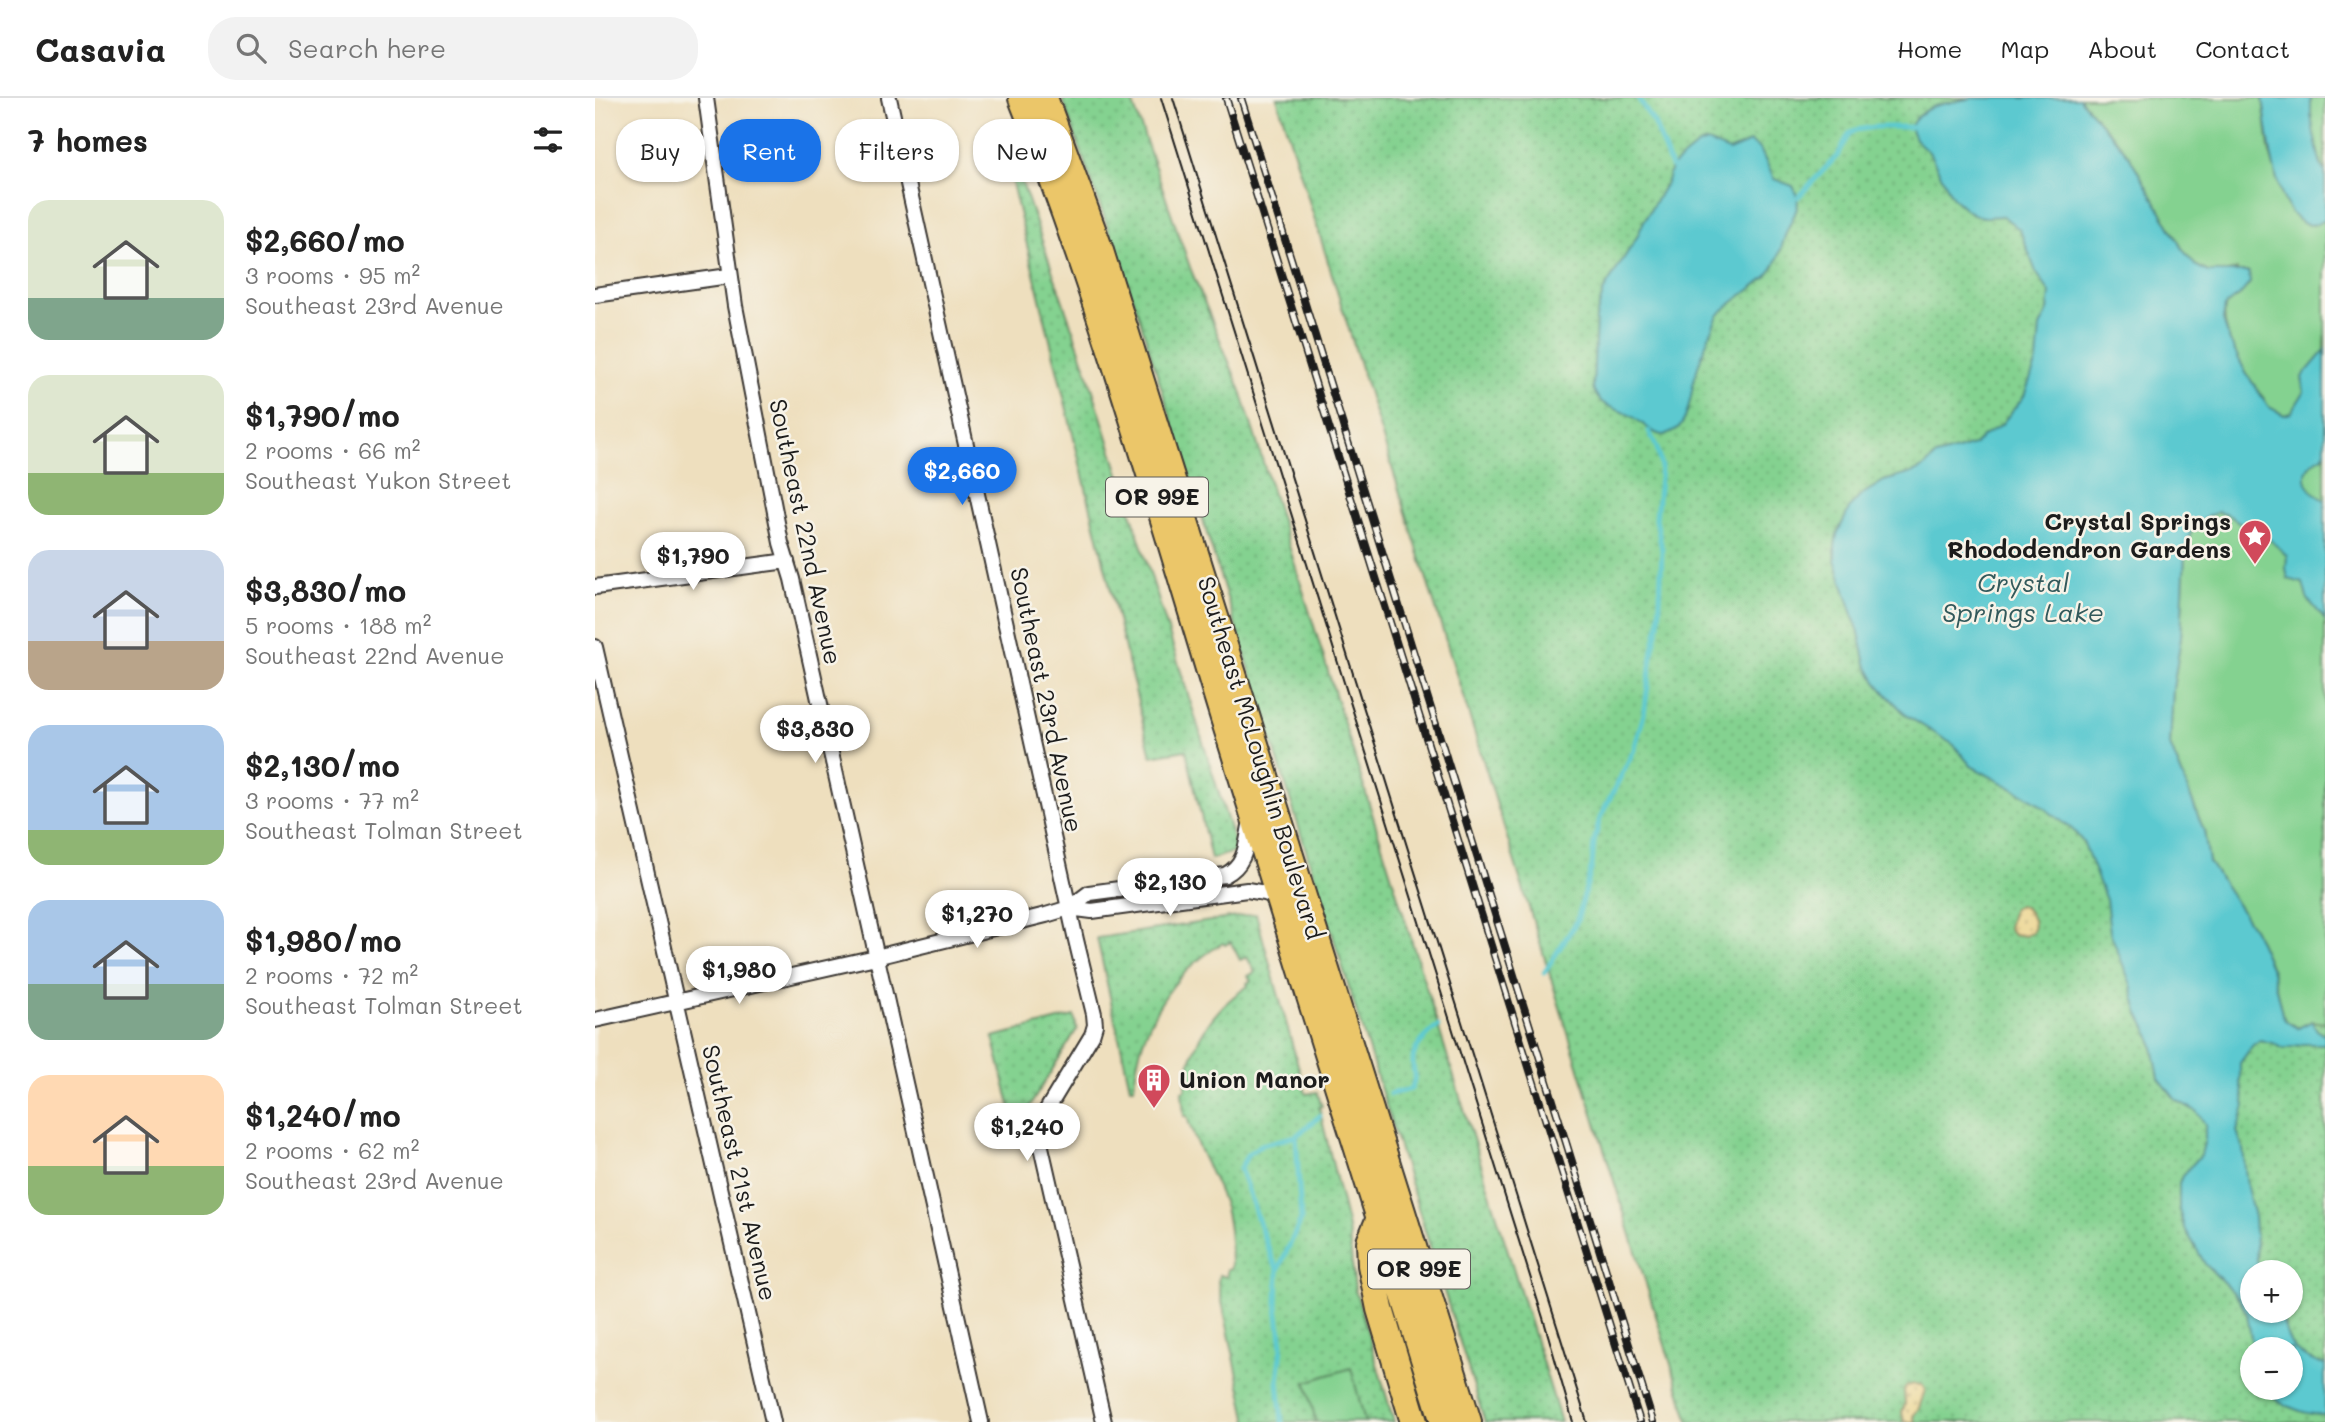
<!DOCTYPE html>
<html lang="en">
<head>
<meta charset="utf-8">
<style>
  body { margin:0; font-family:Mali,sans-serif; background:#f2f2f2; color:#222; height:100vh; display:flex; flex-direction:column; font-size:26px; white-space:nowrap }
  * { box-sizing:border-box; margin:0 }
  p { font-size:23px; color:#767676 }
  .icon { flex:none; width:38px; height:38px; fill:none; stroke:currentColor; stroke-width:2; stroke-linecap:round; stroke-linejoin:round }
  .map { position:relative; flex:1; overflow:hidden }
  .side { display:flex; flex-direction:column; background:#fff; width:595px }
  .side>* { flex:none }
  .hud { position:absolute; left:21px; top:21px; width:665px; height:63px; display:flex; gap:14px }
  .fabs { position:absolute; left:1645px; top:1162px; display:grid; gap:14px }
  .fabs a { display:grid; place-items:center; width:63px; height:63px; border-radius:50%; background:#fff; box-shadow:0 2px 5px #0004; font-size:35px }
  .price { position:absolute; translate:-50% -60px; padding:0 16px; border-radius:24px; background:#fff; color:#222; font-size:23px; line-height:46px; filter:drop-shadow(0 2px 4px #0008) }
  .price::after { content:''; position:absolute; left:50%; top:42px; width:21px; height:16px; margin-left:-10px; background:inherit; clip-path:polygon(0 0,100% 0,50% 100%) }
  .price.on { background:#1a73e8; color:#fff }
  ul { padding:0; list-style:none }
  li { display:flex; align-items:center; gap:21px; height:175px; padding:0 28px }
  li span { display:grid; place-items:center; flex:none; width:196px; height:140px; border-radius:21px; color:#555 }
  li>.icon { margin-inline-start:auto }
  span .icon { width:84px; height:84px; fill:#fffc; stroke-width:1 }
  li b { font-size:30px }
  h2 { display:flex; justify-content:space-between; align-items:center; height:84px; padding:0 28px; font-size:30px }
  .pill { padding:0 24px; border-radius:28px; background:#fff; box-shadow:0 2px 5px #0004; font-size:24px; line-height:63px }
  .pill.on { background:#1a73e8; color:#fff }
  header { display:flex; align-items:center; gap:42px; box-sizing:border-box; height:98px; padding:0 35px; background:#fff; border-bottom:2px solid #e0e0e0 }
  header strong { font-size:33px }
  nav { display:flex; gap:38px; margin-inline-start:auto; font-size:24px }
  .search { width:490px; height:63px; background:#f2f2f2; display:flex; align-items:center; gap:18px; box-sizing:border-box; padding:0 24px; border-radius:28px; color:#767676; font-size:26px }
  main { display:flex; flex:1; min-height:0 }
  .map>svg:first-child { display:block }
</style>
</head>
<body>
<header>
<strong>Casavia</strong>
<div class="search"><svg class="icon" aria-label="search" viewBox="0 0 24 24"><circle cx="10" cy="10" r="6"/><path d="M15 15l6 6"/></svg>Search here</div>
<nav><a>Home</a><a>Map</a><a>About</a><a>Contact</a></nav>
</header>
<main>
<section class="side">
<h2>7 homes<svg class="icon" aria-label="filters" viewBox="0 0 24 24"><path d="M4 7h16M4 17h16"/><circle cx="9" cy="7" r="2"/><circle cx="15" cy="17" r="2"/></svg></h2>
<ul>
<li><span style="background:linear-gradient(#dfe7d0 70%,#7fa58c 0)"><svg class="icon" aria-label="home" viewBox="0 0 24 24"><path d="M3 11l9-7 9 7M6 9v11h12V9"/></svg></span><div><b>$2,660/mo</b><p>3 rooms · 95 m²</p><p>Southeast 23rd Avenue</p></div></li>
<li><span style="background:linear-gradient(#dfe7d0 70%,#8fb573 0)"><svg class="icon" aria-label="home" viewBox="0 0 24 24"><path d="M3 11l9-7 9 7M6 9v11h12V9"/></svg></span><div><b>$1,790/mo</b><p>2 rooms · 66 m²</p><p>Southeast Yukon Street</p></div></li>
<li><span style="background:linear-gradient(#c9d6e8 65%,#b9a48a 0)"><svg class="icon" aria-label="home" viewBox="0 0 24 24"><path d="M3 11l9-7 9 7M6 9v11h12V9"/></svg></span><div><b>$3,830/mo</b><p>5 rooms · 188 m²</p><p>Southeast 22nd Avenue</p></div></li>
<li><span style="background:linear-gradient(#a9c7e8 75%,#8fb573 0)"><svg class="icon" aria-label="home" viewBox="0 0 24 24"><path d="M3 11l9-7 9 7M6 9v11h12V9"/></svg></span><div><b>$2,130/mo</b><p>3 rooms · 77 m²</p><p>Southeast Tolman Street</p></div></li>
<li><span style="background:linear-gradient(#a9c7e8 60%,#7fa58c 0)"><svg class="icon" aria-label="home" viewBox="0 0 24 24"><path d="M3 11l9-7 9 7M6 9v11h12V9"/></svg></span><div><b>$1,980/mo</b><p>2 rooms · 72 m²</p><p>Southeast Tolman Street</p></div></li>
<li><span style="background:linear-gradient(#ffd9b3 65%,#8fb573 0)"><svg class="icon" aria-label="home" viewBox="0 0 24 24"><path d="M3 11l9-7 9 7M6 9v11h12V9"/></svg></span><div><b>$1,240/mo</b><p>2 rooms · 62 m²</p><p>Southeast 23rd Avenue</p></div></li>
</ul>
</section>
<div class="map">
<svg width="1730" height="1324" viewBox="0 0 1730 1324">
  <defs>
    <pattern id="grass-dots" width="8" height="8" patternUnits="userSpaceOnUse" patternTransform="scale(1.75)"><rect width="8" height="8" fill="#84d290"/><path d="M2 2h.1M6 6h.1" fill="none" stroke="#71b47c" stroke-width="1.8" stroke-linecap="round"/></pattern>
    <pattern id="sand-dots" width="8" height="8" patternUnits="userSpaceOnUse" patternTransform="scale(1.75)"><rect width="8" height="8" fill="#eeda9e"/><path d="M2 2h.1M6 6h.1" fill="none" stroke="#ccba88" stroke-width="1.8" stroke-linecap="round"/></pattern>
  </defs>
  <rect width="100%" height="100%" fill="#f7f3e8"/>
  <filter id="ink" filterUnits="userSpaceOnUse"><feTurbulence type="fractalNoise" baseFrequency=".0143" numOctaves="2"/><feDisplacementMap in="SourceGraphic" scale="14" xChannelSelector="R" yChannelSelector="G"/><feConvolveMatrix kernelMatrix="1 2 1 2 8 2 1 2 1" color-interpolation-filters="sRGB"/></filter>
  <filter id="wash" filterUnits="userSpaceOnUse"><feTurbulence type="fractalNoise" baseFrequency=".00686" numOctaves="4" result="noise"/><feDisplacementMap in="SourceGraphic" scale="28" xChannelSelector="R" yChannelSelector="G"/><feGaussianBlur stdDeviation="1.57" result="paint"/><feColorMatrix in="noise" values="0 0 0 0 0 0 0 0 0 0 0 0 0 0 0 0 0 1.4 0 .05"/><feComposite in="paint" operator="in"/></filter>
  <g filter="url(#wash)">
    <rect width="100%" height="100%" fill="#eedfbe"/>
    <path fill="url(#grass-dots)" stroke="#507756" stroke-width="2" fill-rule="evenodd" d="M467,0H536L596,172L646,293L966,1324H890L542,212Z
      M682,0H1484L1553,93L1588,152L1600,167L1717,923L1730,925V1324H1094ZM1657,1174H1696V1213H1657ZM1657,1251H1696V1290H1657Z
      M425,79L491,270L642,753L616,761L591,652L556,658L416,81Z
      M661,816L711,996L722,994L727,1008L724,1009L753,1130L760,1191L799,1324H653L623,1185L624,1177L632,1179V1171H636C636,1150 635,1130 630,1110C620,1078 601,1052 592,1018H589L587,993L590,992C594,947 615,913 653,888L652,885L656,883L653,878L660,874L652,859L645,862L636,844L630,847L628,845C575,876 544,928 539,989H535L502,840Z
      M479,918L482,931L432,1013L428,1025L425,1047L398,939Z"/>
    <path fill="url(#sand-dots)" stroke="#857b5d" stroke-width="2" d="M1424,807C1434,810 1441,823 1438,833L1430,838L1418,836L1413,830L1418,810Z
      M1319,1286L1327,1287L1330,1292L1324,1310L1318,1318L1320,1324H1309L1307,1314L1310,1306L1309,1292L1312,1288Z"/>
    <path fill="#84d290" stroke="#507756" stroke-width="2" d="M1484,0H1668L1674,51L1686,94L1710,125L1718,127L1730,122V925L1717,923L1704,930L1690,922L1687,916L1677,873L1659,832L1614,764L1609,733L1575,647L1578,591L1586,539L1590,453L1597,430L1611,419L1670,302C1651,277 1625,240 1630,208L1645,197L1642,172L1628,175L1613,174L1600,167L1588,152L1533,56Z
      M1716,0H1730V74C1718,53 1715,24 1716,0Z
      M756,1270L770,1324H721L711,1284Z"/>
    <path fill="#5cc9d0" stroke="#3c7276" stroke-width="2" d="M1376,0H1484L1533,56L1588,152L1600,167L1613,174H1654L1655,185L1645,197L1630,208L1628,222L1635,243L1651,275L1674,309L1689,317L1696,315L1709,294L1707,279L1730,252V352L1728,358C1703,370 1707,390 1730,402V522L1712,500L1708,485L1693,481L1691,471L1692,458L1675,441L1652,430L1635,418L1623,414L1611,419L1597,430L1590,453L1586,539L1578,591L1575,647L1609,733L1614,764L1659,832L1677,873L1687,916L1690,922L1703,930L1717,923L1722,932L1730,937V946H1708L1689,951L1677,945L1665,942L1658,947L1645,965V985L1650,1008L1642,1033L1648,1051L1652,1089L1659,1119L1662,1163L1669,1174H1657V1213H1686C1693,1246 1696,1257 1730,1267V1317C1705,1317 1686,1307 1668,1290H1696V1251H1658L1652,1216L1645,1203L1637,1193L1610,1166L1589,1129L1584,1112V1085L1587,1078L1606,1057L1610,1041V1026L1601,1013L1581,1002L1564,980L1556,939L1543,914L1536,887L1515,834L1511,802L1488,744L1478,732L1439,702L1376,668L1359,647L1312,618L1292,597L1281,584L1271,566L1264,535L1240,462V448L1242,436L1255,409L1266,397L1289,383L1317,375L1328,370L1341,358L1379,347L1387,339L1406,327L1429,298L1442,263L1445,229L1453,213L1455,195L1441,174L1425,132L1408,118C1402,118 1396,119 1390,119C1377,119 1367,108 1358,100L1334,54L1320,41L1315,29C1330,3 1351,7 1376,0Z
      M1668,0H1716V16L1719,37L1726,67L1730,74V122C1681,153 1672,25 1668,0Z
      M1112,44L1134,53L1155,44L1165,51L1179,81L1198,88C1207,107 1202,111 1194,128C1186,144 1186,163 1173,177C1160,190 1133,205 1123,218C1117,228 1103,267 1100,279C1096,292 1094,321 1084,329C1065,348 1053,328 1038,319C1021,309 1003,310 998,289L1001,219L1009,192L1042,139L1049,123L1072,83L1076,69L1103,47Z"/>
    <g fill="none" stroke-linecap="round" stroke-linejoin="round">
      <path stroke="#5cc9d0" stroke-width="5" d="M1043,0L1059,25L1076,69
        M1203,99L1243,57L1254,36L1260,32L1280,29H1315
        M949,875L982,823L997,768L999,744L1005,720L1039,652L1049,616L1058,551L1064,527L1067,452L1061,421L1066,369L1062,350L1054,333
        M795,996L816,991C822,980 818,975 818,964C817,949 833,937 843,928
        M683,1172C666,1140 659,1104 645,1071L653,1056L666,1047L701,1038
        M687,1324L683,1283L687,1248L682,1208L683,1172L706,1122L701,1038L725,1018"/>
    </g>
  </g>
  <g filter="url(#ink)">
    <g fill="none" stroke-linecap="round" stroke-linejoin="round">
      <defs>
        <path id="street" d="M111,0L140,208L186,445L197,481L386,1324
          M294,0L481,842L499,916L500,927L497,937L448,1018L445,1028L444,1040L509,1324
          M0,197L134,178
          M0,489L192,463
          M0,549L178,1324
          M474,810L497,813L652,792L670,795L685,801
          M0,922L281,859L451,817L474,810L494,795L630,777C652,766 651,745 656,723"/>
        <path id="highway" d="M427,0C506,201 565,410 628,617C700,853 775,1089 849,1324
          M449,0L504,150L873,1324
          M785,1120L775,1144L776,1167L785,1211L819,1324"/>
      </defs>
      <use href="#street" stroke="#3c3934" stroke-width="18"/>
      <use href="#highway" stroke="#3c3934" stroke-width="30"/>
      <use href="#street" stroke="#fff" stroke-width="14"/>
      <use href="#highway" stroke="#ebc669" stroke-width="26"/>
      <path stroke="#1c1c1c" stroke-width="2" d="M566,0L949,1223L978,1324
        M578,0L992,1324"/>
      <defs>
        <path id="rail" d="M631,0L1045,1324
          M646,0L1058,1324"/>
      </defs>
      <use href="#rail" stroke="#1c1c1c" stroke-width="8"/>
      <use href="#rail" stroke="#f7f3e8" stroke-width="5" stroke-dasharray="16" stroke-linecap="butt"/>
    </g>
  </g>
  <defs>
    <symbol id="sight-pin" viewBox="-11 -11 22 30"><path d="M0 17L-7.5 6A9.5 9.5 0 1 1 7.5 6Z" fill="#d1495b" stroke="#f7f3e8"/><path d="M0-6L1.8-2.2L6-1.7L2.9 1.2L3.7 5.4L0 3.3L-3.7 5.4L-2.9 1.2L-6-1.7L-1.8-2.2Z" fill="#fff"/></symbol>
    <symbol id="building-pin" viewBox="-11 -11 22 30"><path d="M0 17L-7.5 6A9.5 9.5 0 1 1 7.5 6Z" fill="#d1495b" stroke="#f7f3e8"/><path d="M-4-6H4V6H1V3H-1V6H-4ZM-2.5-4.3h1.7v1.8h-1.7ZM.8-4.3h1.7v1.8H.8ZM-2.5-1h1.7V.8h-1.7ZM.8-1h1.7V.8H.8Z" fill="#fff"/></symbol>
  </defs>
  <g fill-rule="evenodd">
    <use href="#sight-pin" x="1641" y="419" width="38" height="52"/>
    <use href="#building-pin" x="540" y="963" width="38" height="52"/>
  </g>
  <g text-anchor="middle" stroke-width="5" stroke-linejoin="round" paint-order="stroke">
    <g fill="#f7f3e8" stroke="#5e5c59" stroke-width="2">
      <rect x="511" y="379.5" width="102" height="39" rx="5"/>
      <rect x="773" y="1151.5" width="102" height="39" rx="5"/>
    </g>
    <g font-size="23" font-weight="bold" fill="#1c1c1c">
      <text x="562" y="407">OR 99E</text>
      <text x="824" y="1179">OR 99E</text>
    </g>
    <g font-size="24" font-weight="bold" fill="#1c1c1c" stroke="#f7f3e8" text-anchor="end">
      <text x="1636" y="432">Crystal Springs<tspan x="1636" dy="28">Rhododendron Gardens</tspan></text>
      <text x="584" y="990" text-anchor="start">Union Manor</text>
    </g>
    <g font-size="24" fill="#1c1c1c" stroke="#f7f3e8">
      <text transform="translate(210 434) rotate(78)" y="8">Southeast 22nd Avenue</text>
      <text transform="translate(451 602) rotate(78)" y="8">Southeast 23rd Avenue</text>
      <text transform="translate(665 660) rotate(73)" y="8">Southeast McLoughlin Boulevard</text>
      <text transform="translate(144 1075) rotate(77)" y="8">Southeast 21st Avenue</text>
    </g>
    <g font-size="26" font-style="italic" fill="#32595b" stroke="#f7f3e8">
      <text x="1428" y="494">Crystal<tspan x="1428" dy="30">Springs Lake</tspan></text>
    </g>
  </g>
</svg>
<div class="fabs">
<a>+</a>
<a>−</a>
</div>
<b class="price on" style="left:367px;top:409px">$2,660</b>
<b class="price" style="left:98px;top:494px">$1,790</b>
<b class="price" style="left:220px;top:667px">$3,830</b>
<b class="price" style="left:575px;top:820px">$2,130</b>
<b class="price" style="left:382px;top:852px">$1,270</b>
<b class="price" style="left:144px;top:908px">$1,980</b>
<b class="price" style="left:432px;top:1065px">$1,240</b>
<div class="hud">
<a class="pill">Buy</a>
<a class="pill on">Rent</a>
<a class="pill">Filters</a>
<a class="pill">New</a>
</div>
</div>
</main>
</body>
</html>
